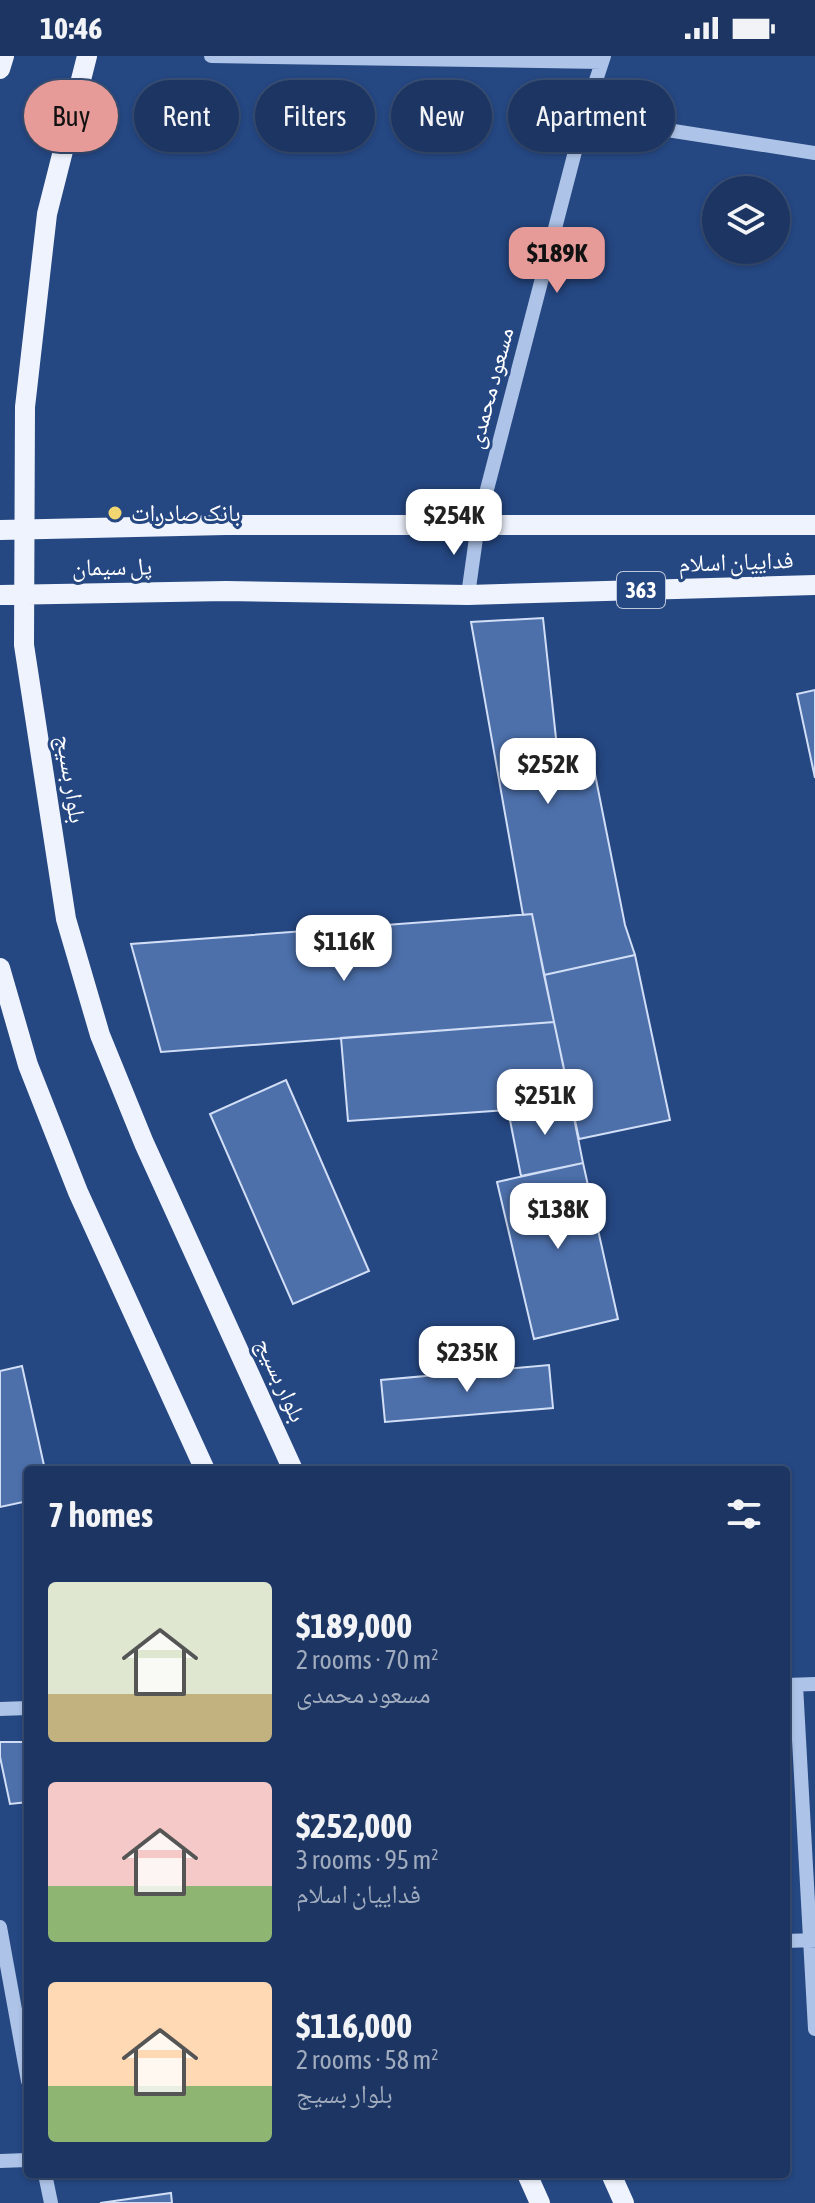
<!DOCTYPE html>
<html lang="en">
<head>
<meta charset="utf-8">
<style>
  body { margin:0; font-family:"Asap Condensed","Noto Naskh Arabic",sans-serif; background:#253d68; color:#f1f3f6; height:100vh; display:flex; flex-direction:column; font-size:30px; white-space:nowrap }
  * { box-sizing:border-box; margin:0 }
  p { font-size:26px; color:#a0abbe }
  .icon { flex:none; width:44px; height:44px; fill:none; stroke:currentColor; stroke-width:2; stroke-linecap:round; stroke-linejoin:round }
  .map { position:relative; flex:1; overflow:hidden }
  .sheet { position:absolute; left:24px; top:1410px; width:766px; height:712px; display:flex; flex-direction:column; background:#1c3562; border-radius:8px; box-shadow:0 2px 6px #0004,0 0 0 2px #3a5077 }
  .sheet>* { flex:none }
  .guide { position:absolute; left:24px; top:24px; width:768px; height:72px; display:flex; gap:16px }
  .fabs { position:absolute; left:702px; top:120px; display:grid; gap:16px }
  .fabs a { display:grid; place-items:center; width:88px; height:88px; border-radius:50%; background:#1c3562; box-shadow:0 2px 6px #0004,0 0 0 2px #3a5077; font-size:40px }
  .price { position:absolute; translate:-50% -68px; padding:0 18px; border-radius:16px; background:#fff; color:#222; font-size:26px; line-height:52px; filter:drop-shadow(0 2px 4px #0008) }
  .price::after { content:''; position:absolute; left:50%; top:48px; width:24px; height:18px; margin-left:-12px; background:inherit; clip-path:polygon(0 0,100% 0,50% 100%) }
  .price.on { background:#e69b98; color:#111 }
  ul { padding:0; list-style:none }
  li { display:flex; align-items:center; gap:24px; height:200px; padding:0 24px }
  li span { display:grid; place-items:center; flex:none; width:224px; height:160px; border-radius:8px; color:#555 }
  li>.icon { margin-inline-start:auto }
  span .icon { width:96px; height:96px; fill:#fffc; stroke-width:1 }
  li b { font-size:34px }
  h2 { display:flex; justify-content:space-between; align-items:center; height:96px; padding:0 24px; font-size:34px }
  .tag { padding:0 28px; border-radius:36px; background:#1c3562; box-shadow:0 2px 6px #0004,0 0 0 2px #3a5077; font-size:28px; line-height:72px }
  .tag.on { background:#e69b98; color:#111 }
  .status { display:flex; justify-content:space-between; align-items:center; height:56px; padding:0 40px; background:#1c3562; direction:ltr }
  .status svg { height:22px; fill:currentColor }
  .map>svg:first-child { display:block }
</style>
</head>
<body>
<div class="status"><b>10:46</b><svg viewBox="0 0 49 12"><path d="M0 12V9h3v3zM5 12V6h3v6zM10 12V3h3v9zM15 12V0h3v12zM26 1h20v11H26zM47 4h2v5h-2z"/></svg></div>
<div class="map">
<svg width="815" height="2147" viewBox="0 0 815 2147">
  <rect width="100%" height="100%" fill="#254782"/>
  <path fill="#4d70ab" stroke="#d1def6" stroke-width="2" d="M543,562L559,710L592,703L625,869L635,899L544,919L532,858L523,859L471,566Z
    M815,634V722L797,638Z
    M532,858L554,966L161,996L131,888Z
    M635,899L670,1064L579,1083L544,919Z
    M554,966L570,1042L508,1054L348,1065L341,982Z
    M286,1024L369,1215L293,1248L210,1058Z
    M570,1042L583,1107L521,1120L508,1054Z
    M583,1107L618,1263L534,1283L497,1126Z
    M549,1309L553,1352L385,1366L381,1324Z
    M22,1310L45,1414H28V1445L0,1451V1315Z
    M0,1686H28V1746L10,1748L0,1701Z
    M171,2137L172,2147H100Z"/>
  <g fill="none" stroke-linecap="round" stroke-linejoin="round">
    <path stroke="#adc3e7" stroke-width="14" d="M211,0L602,6
      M584,61L815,97
      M468,539L478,468L584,61L604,0
      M786,1629L815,1628
      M796,1629L815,1973
      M0,1653L28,1652
      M0,1871L28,2025
      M786,1885L815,1884
      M0,2105L28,2104
      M45,2118L51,2147"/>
    <path stroke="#eff3fd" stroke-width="20" d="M87,0L47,158L25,351L24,589L66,863L100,979L144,1087L293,1414
      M0,13L4,0
      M0,474L226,469H815
      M0,539L226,535L468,539L815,529
      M0,912L28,1009L78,1136L205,1414
      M527,2118L540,2147
      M611,2118L624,2147"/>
  </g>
  <circle fill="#f1d671" stroke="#254782" stroke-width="3" cx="115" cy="457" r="8"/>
  <g text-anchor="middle" stroke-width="6" stroke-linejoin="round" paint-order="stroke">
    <rect fill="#254782" stroke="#bec8da" stroke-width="2" x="617" y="516" width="48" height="36" rx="6"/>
    <g font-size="22" font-weight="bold" fill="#fff">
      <text x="641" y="542">363</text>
    </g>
    <g font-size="24" fill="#fff" stroke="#254782">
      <text transform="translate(490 332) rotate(-75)" y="8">مسعود محمدی</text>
      <text transform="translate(736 506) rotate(-2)" y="8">فداییان اسلام</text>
      <text transform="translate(112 511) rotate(-1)" y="8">پل سیمان</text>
      <text transform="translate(71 723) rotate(81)" y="8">بلوار بسیج</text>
      <text transform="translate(281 1324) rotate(66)" y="8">بلوار بسیج</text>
    </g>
    <g font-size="24" fill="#fff" stroke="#254782" text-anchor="start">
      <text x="131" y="465">بانک صادرات</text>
    </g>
  </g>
</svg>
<div class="fabs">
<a><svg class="icon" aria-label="layers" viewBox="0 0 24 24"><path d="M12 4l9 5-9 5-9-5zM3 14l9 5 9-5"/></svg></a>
</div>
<b class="price on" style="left:557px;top:239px">$189K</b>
<b class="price" style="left:454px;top:501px">$254K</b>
<b class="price" style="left:548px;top:750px">$252K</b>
<b class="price" style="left:344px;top:927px">$116K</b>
<b class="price" style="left:545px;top:1081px">$251K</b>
<b class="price" style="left:558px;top:1195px">$138K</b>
<b class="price" style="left:467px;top:1338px">$235K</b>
<div class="guide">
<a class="tag on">Buy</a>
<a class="tag">Rent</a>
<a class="tag">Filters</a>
<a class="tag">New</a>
<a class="tag">Apartment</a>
</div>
<section class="sheet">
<h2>7 homes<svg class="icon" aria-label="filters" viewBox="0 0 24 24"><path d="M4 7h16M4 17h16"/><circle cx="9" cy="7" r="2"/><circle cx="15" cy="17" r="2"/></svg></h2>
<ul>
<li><span style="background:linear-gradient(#dfe7d0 70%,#c2b280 0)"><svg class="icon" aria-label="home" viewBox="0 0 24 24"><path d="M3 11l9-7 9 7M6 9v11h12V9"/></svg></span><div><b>$189,000</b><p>2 rooms · 70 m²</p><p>مسعود محمدی</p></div></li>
<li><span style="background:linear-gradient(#f6c9c9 65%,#8fb573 0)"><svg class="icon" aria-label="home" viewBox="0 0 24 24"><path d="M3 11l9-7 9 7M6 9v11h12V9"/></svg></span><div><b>$252,000</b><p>3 rooms · 95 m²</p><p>فداییان اسلام</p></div></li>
<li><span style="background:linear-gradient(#ffd9b3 65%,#8fb573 0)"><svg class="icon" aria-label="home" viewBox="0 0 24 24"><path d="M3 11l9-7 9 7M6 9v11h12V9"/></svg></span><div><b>$116,000</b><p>2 rooms · 58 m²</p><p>بلوار بسیج</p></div></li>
</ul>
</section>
</div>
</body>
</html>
